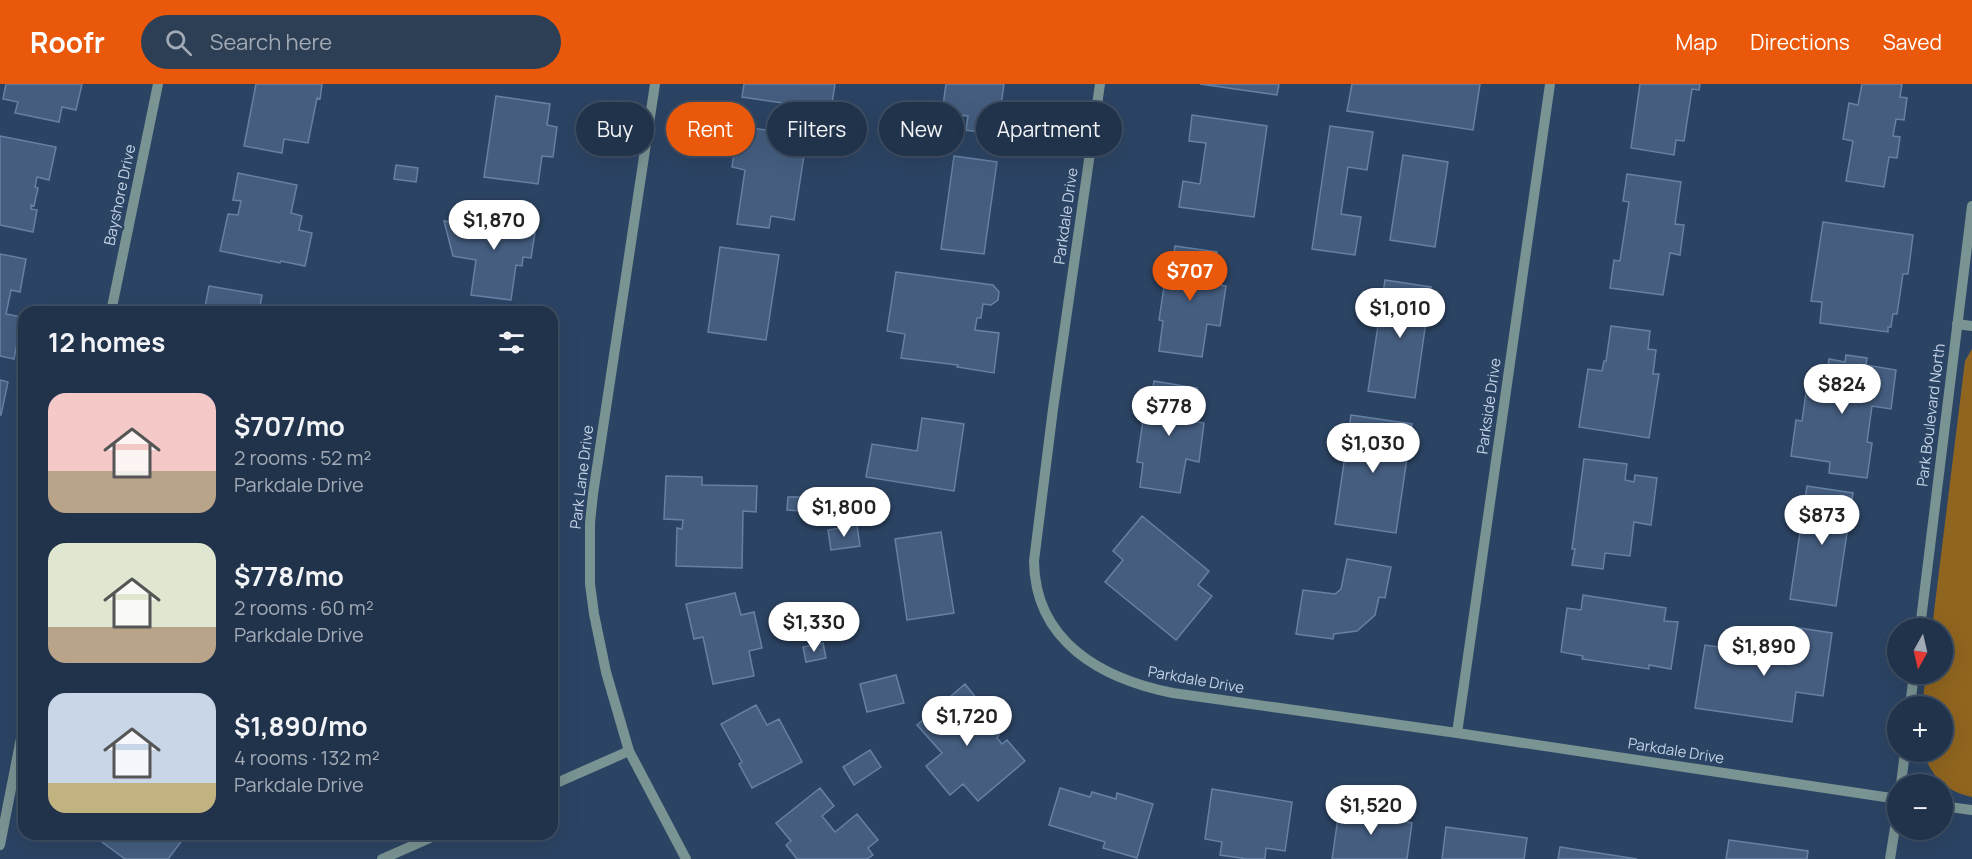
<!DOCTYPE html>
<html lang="en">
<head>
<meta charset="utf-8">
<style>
  body { margin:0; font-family:Manrope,sans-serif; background:#2d3f55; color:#f1f3f6; height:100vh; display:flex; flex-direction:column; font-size:22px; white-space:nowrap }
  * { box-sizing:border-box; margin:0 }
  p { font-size:20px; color:#a2aab5 }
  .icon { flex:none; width:33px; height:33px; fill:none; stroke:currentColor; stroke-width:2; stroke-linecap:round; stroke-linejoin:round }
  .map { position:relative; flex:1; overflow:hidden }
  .panel { position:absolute; left:18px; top:222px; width:540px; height:534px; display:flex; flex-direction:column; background:#21334b; border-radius:18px; box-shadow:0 6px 24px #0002,0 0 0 2px #3e4e63 }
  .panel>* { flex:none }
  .banner { position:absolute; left:576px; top:18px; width:570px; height:54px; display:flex; gap:12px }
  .needle { width:39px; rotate:188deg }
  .fabs { position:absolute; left:1887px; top:534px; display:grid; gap:12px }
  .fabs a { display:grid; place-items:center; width:66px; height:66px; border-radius:50%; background:#21334b; box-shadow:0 6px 24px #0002,0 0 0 2px #3e4e63; font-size:30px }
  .price { position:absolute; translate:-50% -51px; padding:0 14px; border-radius:21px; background:#fff; color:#222; font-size:20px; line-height:39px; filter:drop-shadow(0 2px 3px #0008) }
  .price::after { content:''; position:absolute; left:50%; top:36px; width:18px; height:14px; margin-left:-9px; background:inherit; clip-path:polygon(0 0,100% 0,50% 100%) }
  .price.on { background:#ea580c; color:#fff }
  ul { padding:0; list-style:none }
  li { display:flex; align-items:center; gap:18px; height:150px; padding:0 30px }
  li span { display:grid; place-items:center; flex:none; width:168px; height:120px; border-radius:18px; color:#555 }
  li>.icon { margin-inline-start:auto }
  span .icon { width:72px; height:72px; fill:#fffc; stroke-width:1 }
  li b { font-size:26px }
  h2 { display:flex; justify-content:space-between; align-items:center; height:72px; padding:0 30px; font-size:26px }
  .chip { padding:0 21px; border-radius:27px; background:#21334b; box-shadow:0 6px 24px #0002,0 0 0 2px #3e4e63; font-size:21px; line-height:54px }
  .chip.on { background:#ea580c; color:#fff }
  header { display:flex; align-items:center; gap:36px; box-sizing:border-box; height:84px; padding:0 30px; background:#ea580c; color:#fff }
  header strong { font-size:28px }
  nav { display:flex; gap:33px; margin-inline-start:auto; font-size:21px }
  .search { width:420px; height:54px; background:#2d3f55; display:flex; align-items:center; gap:15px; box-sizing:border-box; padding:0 21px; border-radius:33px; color:#a2aab5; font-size:22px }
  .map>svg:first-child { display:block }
</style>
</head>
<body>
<header>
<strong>Roofr</strong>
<div class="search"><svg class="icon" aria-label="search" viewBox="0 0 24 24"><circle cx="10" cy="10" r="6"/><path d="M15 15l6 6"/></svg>Search here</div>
<nav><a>Map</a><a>Directions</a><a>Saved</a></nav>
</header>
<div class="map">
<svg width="1972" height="775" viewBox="0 0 1972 775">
  <rect width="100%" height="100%" fill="#2c4464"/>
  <path fill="#90651f" d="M1972,265V713C1945,707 1932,693 1923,668H1942V622H1922L1926,590H1942V544H1932L1965,277Z"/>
  <path fill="#455e80" stroke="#6681a4" stroke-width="1.5" d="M6,0H82L76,26L62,23L59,38L15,29L18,18L3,15Z
    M256,0H322L320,15L317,14L308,59L284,55L282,69L244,62Z
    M744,0H835L831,26L742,13Z
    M946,0H1004L1001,21L1010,23L1006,52L966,46L968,32L942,29Z
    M1200,0H1279L1277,11Z
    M1352,0H1480L1473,46L1347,27Z
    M1640,0H1700L1699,6L1692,5L1684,57L1676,56L1674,71L1631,64Z
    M1862,0H1902L1900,13L1907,14L1904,36L1896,35L1893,52L1900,53L1897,74L1889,73L1884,103L1846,97L1853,57L1843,55L1849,19L1858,21Z
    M496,12L550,20L547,41L557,43L553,73L542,72L538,100L484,93Z
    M1192,31L1267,42L1254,133L1179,123L1183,97L1200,100L1206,59L1189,57Z
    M738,42L807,52L794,136L771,132L769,144L737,140L745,86L732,83Z
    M1330,42L1373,48L1367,86L1348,83L1341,130L1361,133L1355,171L1312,165Z
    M0,52L56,63L49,96L37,93L35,103L38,104L34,122L31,121V125L37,126L33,148L0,141Z
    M1403,71L1448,78L1435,163L1390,156Z
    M954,72L997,78L984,170L941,165Z
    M396,81L418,84L416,98L394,95Z
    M238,89L297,101L291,129L302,132L299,146L312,149L305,182L281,177L280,179L220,167L228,130L238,131L241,117L233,116Z
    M1627,90L1681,98L1675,140L1684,141L1680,171L1670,169L1663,211L1610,204L1614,176L1620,177L1629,118L1623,117Z
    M483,128L537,136L531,174L523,173L522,182L516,181L511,216L471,211L476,176L453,172L444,137L481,143Z
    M1823,138L1913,151L1908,190H1903L1897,230H1893L1891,243H1888V248L1820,239L1822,218L1811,217Z
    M1175,162L1217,168L1213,200L1226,202L1220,242L1207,240L1202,273L1159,267L1163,237L1159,236L1166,190H1170Z
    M720,163L779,171L766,256L708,248Z
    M0,170L26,175L20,208L11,206L6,230L22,233L14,275L0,272Z
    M896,188L993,201L999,208L998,216L991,221L983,220L981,234H977L975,246L999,249L994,289L957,283L958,281L901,274L905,250L887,247Z
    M1385,196L1431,203L1415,314L1368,307Z
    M209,202L262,211L259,228H204Z
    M1611,242L1650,247L1648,265L1656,266L1653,290H1659L1649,354L1579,343L1588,285L1602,287L1604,277H1606Z
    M1846,271L1867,274L1866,281L1896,286L1891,325L1872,322L1867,358L1872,359L1867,394L1829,389L1830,378L1791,372L1796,336L1802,337L1809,288L1827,291L1829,275L1845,278Z
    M0,296L8,298L1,331H0Z
    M1154,297L1197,304L1192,337L1204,339L1199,378L1186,375L1180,409L1140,403L1143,379L1137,378L1146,315L1151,316Z
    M1351,331L1412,340L1396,449L1335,440Z
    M922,334L964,340L954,407L866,393L872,360L917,367Z
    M1584,375L1627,380L1625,396L1634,398L1635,391L1657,394L1651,441L1634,438L1630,472L1605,469L1603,485L1572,481L1575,465H1572Z
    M666,392L702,393V401L757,402L756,428L743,427L742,484L676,482L677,444L682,445L683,436L664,435Z
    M1807,402L1853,409L1836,522L1790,515Z
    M788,413H802L801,427L787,426Z
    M1142,432L1209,487L1198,501L1212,512L1176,556L1105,498L1123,476L1113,467Z
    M857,441L860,462L831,466L828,446Z
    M941,448L954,529L907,536L895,455Z
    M1347,475L1391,483L1385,514L1379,513L1375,531L1357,547L1334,550L1333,555L1296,550L1303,506L1335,510L1341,505Z
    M735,509L741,531L754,528L762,564L749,567L754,592L713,600L703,553L694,555L686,520Z
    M1583,511L1666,524L1664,537L1678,538L1671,585L1649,581V585L1582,575L1583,572L1561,568L1567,524L1581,526Z
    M1793,543L1832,549L1823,612L1796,608L1792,638L1695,624L1705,561L1789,573Z
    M823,559L826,574L806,578L803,563Z
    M896,591L904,619L867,628L860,600Z
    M965,600L982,621L969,631L982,646L991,638L1000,649L997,654L1002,660L1007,656L1025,677L978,717L963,700L950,711L926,682L942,669L917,641Z
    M756,621L767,641L779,635L802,678L752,704L739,680L742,678L721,640Z
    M870,666L881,683L854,701L843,683Z
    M820,704L834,722L822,732L835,748L857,730L878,756L868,764L873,771L867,775H797L786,761L791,757L776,739Z
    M1060,704L1090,713L1092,708L1116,715L1117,709L1153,720L1137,774L1103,764L1105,758L1049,741Z
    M1212,705L1292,718L1285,767L1266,764L1265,775H1248L1220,771L1222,758L1205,755Z
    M1367,724L1394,727L1393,736L1412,739L1407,775H1332L1339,727L1366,731Z
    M1446,743L1527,754L1524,775H1442Z
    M101,750H187L168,775H125L98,755Z
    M1729,756L1808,767L1807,775H1726Z
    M1560,763L1637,775H1558Z"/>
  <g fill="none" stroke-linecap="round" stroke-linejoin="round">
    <path stroke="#7a9393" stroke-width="10" d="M655,0L593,410L590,439V500L594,530L606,588L629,667L686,775
      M1100,0L1053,325L1034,477C1035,558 1102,595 1173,609L1457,649L1898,715
      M111,228L158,0
      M1957,240L1972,242
      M1920,544L1972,122
      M1910,622L1914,590
      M1457,649L1550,0
      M1901,700L1905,668
      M552,701L629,667
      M1942,722L1972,726
      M0,761L24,639
      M382,775L439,750
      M1890,775L1898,725"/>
  </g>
  <g text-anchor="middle" stroke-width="5" stroke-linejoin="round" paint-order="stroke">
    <g font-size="15" fill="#c4d3e6" stroke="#2c4464">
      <text transform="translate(120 111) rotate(-78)" y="5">Bayshore Drive</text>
      <text transform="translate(1066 132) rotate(-82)" y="5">Parkdale Drive</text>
      <text transform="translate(1489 322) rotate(-82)" y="5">Parkside Drive</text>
      <text transform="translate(1931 331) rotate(-83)" y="5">Park Boulevard North</text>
      <text transform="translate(582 393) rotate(-83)" y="5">Park Lane Drive</text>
      <text transform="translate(1196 596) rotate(10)" y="5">Parkdale Drive</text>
      <text transform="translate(1676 667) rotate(9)" y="5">Parkdale Drive</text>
    </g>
  </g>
</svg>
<div class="fabs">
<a><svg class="needle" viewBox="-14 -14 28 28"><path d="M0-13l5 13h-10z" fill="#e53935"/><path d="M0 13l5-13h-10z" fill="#a2aab5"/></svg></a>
<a>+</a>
<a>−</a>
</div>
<b class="price" style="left:494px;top:167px">$1,870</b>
<b class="price on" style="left:1190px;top:218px">$707</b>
<b class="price" style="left:1400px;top:255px">$1,010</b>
<b class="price" style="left:1842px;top:331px">$824</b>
<b class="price" style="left:1169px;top:353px">$778</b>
<b class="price" style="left:1373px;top:390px">$1,030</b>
<b class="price" style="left:844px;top:454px">$1,800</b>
<b class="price" style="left:1822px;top:462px">$873</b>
<b class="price" style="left:814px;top:569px">$1,330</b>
<b class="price" style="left:1764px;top:593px">$1,890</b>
<b class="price" style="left:967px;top:663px">$1,720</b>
<b class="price" style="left:1371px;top:752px">$1,520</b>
<div class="banner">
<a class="chip">Buy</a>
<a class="chip on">Rent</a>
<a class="chip">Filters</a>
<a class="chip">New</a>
<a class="chip">Apartment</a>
</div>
<section class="panel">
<h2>12 homes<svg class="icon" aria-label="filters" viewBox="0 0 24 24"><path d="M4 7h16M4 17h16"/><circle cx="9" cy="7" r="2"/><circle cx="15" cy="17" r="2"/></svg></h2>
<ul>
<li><span style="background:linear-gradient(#f6c9c9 65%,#b9a48a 0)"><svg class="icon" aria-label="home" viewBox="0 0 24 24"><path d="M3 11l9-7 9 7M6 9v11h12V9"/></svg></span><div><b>$707/mo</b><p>2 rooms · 52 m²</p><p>Parkdale Drive</p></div></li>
<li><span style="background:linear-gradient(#dfe7d0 70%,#b9a48a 0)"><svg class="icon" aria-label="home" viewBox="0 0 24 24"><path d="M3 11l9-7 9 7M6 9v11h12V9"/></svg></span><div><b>$778/mo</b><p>2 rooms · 60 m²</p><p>Parkdale Drive</p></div></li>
<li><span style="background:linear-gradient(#c9d6e8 75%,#c2b280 0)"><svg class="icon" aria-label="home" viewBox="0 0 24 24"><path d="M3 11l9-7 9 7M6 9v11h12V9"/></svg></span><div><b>$1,890/mo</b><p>4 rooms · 132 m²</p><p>Parkdale Drive</p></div></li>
</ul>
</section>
</div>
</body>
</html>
